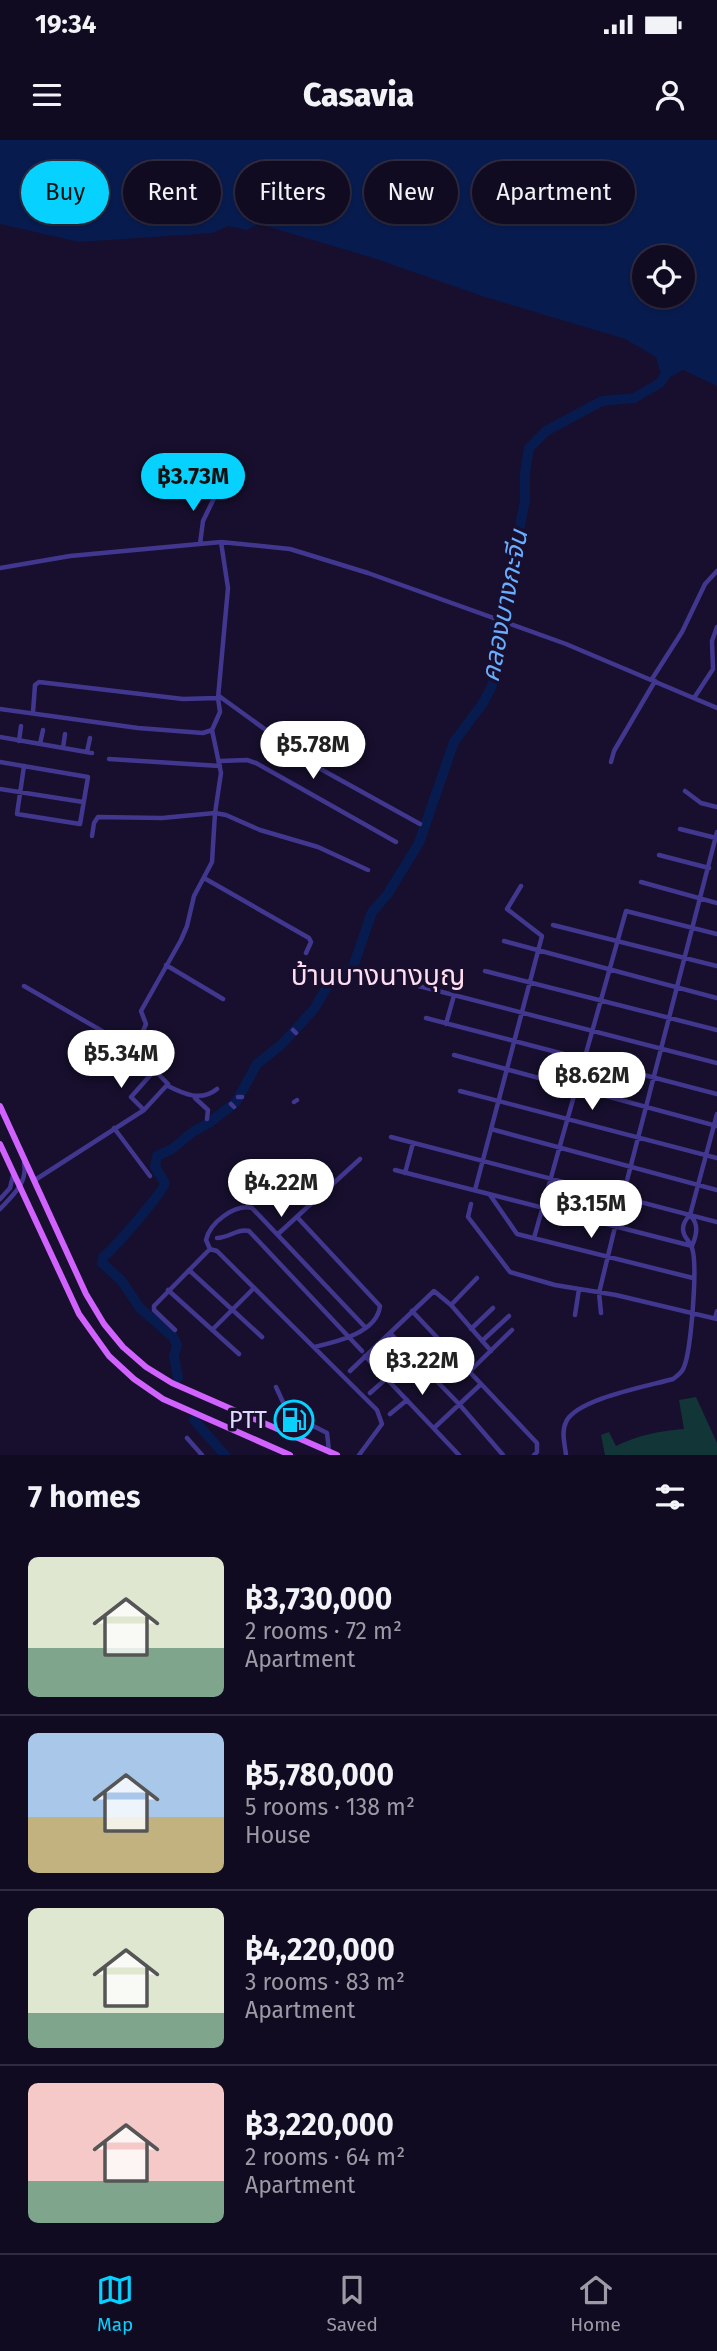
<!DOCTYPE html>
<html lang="en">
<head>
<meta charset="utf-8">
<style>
  body { margin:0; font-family:"Fira Sans","Noto Sans Thai",sans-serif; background:#1a142a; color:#f1f3f6; height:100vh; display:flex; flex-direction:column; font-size:26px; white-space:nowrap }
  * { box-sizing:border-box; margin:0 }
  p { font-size:23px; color:#9c9ba5 }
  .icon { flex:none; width:38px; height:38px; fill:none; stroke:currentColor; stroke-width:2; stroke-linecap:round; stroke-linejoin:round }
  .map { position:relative; height:1315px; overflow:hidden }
  .side { display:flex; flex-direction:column; background:#110b22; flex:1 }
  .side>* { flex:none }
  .top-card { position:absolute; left:21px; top:21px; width:676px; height:63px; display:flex; gap:14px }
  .controls { position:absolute; left:632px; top:105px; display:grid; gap:14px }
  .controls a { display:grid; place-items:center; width:63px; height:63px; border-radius:50%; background:#110b22; box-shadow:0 2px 5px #0004,0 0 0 2px #302b40; font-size:35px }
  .price { position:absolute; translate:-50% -60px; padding:0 16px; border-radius:24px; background:#fff; color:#222; font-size:23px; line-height:46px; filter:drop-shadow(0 2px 4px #0008) }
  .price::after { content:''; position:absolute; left:50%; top:42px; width:21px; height:16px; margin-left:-10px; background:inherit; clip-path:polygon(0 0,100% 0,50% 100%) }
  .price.active { background:#07d2ff; color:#111 }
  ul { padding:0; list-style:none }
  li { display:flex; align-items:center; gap:21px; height:175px; padding:0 28px }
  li+li { border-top:2px solid #302b40 }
  li span { display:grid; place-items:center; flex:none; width:196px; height:140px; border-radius:10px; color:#555 }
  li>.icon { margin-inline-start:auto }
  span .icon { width:84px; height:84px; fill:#fffc; stroke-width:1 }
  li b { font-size:30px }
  h2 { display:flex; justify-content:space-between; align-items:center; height:84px; padding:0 28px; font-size:30px }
  .tag { padding:0 24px; border-radius:32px; background:#110b22; box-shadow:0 2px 5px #0004,0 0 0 2px #302b40; font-size:24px; line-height:63px }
  .tag.active { background:#07d2ff; color:#111 }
  .status { display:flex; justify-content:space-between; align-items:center; height:49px; padding:0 35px; background:#110b22; direction:ltr }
  .status svg { height:19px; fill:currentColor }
  header { display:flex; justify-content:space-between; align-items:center; height:91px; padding:0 28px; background:#110b22; font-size:32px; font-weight:800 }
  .tab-bar { display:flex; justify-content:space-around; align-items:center; height:98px; border-top:2px solid #302b40; background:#110b22; font-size:19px; color:#9c9ba5 }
  .tab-bar a { display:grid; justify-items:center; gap:4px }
  .tab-bar .active { color:#07d2ff }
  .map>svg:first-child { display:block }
</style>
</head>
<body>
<div class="status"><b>19:34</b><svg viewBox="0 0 49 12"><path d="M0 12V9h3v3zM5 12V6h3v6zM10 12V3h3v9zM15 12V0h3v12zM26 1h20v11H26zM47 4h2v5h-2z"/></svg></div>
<header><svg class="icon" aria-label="menu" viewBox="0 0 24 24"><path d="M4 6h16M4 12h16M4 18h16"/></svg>Casavia<svg class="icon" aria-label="person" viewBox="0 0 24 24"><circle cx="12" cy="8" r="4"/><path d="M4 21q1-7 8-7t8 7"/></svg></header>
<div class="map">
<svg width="717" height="1315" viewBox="0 0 717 1315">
  <rect width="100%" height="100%" fill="#170f2d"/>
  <path fill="#123637" d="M696,1257L717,1303V1315H605L601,1295L609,1292L616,1306C638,1295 660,1291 684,1289L679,1260Z"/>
  <path fill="#071b4e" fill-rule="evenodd" d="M0,0H717V246L683,230L667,239L661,235L656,217L625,199L485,157L373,118L259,84L247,90L228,86L213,93L79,102L0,84ZM644,117H682V156H644Z"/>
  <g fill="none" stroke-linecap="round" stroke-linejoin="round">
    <path stroke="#071b4e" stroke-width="10" d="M178,1238L174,1216L177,1205L173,1197L140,1168L121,1140L102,1123L103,1117C113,1110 163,1052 165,1043L155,1027L157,1016L172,1009L194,991L209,983L236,962L257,924L282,904L314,869L330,842L353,827L372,772L387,755L419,703L454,602L483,563L491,548L495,536V486L507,450L525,361V333L529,308L546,291L602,261L634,258L660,243L670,228
      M194,1280L225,1315"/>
    <path stroke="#42378f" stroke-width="4.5" d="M200,404L203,381L218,350
      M0,428L70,416L221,402L290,409L368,433L566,504L717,568
      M652,539L682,492L705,444L717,431
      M219,556L317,627L420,684
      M694,558L713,529L712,501L717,487
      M0,569L138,588L203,593L212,590
      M33,572L35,545L39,542L183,559L218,558
      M0,597L92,613
      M19,601L21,586
      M40,604L43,590
      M63,608L65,594
      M87,612L90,598
      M109,619L220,626
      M220,621L247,620L256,623L396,702
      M0,622L88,637L80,684L17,674L24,626
      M611,622L614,611L655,541
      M0,649L83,662
      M685,651L701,663L717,667
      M680,689L716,698
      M92,696L94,683L98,677L162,678L215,673L226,675L260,690L318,707L368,730
      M659,715L709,728
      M204,738L309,798L311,802L306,813
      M641,742L717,763
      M553,785L717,826
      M504,801L717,858
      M166,825L223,859
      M485,831L717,890
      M415,845L717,923
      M24,846L135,910L168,944L144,970L35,1040
      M426,878L717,954
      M446,884L458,841
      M293,890L296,893
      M135,910L146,884L141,871L181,800L187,786L194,756L212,722L215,673L221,633L212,590L220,572L218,558L228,448L221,402
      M454,915L717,986
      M168,946C184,954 201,962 217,949
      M460,951L717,1018
      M238,957H242
      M195,958L208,970L207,979
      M294,962L297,960
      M231,964L234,967
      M144,970L131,957L154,931
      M114,988L150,1036
      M491,989L717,1050
      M391,997L717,1082
      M395,1030L692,1106C697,1094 699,1084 690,1075
      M405,1033L413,1003
      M475,1050L542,796L507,769L521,746
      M490,1055L517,1094L693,1138
      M0,1059L10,1048L13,1036
      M471,1064L468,1077L510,1132L555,1145L616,1155L717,1179
      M0,1069C13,1055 28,1043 24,1023
      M297,1077L380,1166C377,1193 336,1202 314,1207
      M278,1094L360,1019
      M217,1098C229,1098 238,1088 249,1091L362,1211
      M534,1098L626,771L717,794
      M210,1109L206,1100C210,1082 235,1064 252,1068L365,1187
      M189,1130L262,1197
      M168,1150L239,1214
      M451,1165L477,1138
      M412,1171L537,1303V1312L534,1315
      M601,1173L599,1153L615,1087L717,692
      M575,1175L579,1149
      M715,1178L717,1171
      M471,1189L493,1168
      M175,1190L154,1170V1166L205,1114L210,1109L217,1111L377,1270L382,1284L359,1315
      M212,1190L254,1148
      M390,1193L459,1264L503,1315
      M482,1201L509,1176
      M365,1216L459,1315
      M350,1231L434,1151L451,1165L491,1211
      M469,1232L512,1190
      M276,1247L288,1273
      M370,1253L387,1238
      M390,1274L407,1260
      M434,1288L481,1244
      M280,1290L288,1273L327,1293L329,1311
      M187,1298L202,1315
      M566,1315C565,1305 561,1292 566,1282C576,1259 649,1246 673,1239C678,1235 682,1233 684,1227C691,1210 698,1125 692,1108C690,1100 683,1098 683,1089C683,1083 686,1079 690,1075L717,974"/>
    <path stroke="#d162ff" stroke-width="6" d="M0,966L86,1154L104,1184L123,1207L146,1227L172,1243L337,1315
      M0,1004L79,1174L109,1216L134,1239L163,1259L290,1315"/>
  </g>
  <defs>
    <symbol id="fuel-ring" viewBox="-11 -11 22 22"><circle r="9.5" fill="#170f2d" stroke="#07d2ff" stroke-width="1.5"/><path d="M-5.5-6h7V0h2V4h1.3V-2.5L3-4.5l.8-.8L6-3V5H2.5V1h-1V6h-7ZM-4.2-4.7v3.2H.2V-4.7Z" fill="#07d2ff"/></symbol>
  </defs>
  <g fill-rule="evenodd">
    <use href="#fuel-ring" x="272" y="1258" width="44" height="44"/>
  </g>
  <g text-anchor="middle" stroke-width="7" stroke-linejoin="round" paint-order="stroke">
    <g font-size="24" fill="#e2dbff" stroke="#170f2d" text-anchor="end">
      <text x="267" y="1288">PTT</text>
    </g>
    <g font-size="26" font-style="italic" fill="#69adff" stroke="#170f2d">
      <text transform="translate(504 466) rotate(-79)" y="9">คลองบางกะจีน</text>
    </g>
    <g font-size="28" fill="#ffddf0" stroke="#170f2d">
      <text x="378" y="845">บ้านบางนางบุญ</text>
    </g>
  </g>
</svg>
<div class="controls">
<a><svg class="icon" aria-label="locate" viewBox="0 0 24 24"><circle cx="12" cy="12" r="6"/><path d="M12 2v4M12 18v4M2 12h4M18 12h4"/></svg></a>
</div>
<b class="price active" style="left:193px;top:373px">฿3.73M</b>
<b class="price" style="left:313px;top:641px">฿5.78M</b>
<b class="price" style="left:121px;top:950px">฿5.34M</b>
<b class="price" style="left:592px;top:972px">฿8.62M</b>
<b class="price" style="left:281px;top:1079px">฿4.22M</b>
<b class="price" style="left:591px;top:1100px">฿3.15M</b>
<b class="price" style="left:422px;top:1257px">฿3.22M</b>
<div class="top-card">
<a class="tag active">Buy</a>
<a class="tag">Rent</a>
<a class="tag">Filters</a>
<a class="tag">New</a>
<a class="tag">Apartment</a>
</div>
</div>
<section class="side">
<h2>7 homes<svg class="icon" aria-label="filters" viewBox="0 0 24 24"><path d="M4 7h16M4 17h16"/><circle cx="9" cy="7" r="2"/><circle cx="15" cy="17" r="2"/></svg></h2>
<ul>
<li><span style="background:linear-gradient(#dfe7d0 65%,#7fa58c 0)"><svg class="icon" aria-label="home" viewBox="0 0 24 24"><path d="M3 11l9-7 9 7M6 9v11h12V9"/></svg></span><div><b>฿3,730,000</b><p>2 rooms · 72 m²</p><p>Apartment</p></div></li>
<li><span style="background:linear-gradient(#a9c7e8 60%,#c2b280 0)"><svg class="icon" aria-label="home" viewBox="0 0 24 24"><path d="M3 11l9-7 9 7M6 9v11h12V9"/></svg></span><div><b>฿5,780,000</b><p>5 rooms · 138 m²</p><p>House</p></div></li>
<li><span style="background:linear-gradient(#dfe7d0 75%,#7fa58c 0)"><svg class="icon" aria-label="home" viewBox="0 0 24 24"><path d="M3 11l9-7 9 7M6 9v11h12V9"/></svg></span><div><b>฿4,220,000</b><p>3 rooms · 83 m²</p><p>Apartment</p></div></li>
<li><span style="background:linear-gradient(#f6c9c9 70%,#7fa58c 0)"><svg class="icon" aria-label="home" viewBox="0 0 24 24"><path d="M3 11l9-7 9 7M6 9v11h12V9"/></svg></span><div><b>฿3,220,000</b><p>2 rooms · 64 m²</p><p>Apartment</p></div></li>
</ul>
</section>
<nav class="tab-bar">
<a class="active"><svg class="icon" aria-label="map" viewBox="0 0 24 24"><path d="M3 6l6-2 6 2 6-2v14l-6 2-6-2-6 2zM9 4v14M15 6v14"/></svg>Map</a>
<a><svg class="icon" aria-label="saved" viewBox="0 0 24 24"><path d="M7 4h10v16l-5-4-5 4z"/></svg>Saved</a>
<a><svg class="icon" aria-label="home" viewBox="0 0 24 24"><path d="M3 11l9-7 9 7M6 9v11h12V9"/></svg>Home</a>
</nav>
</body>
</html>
